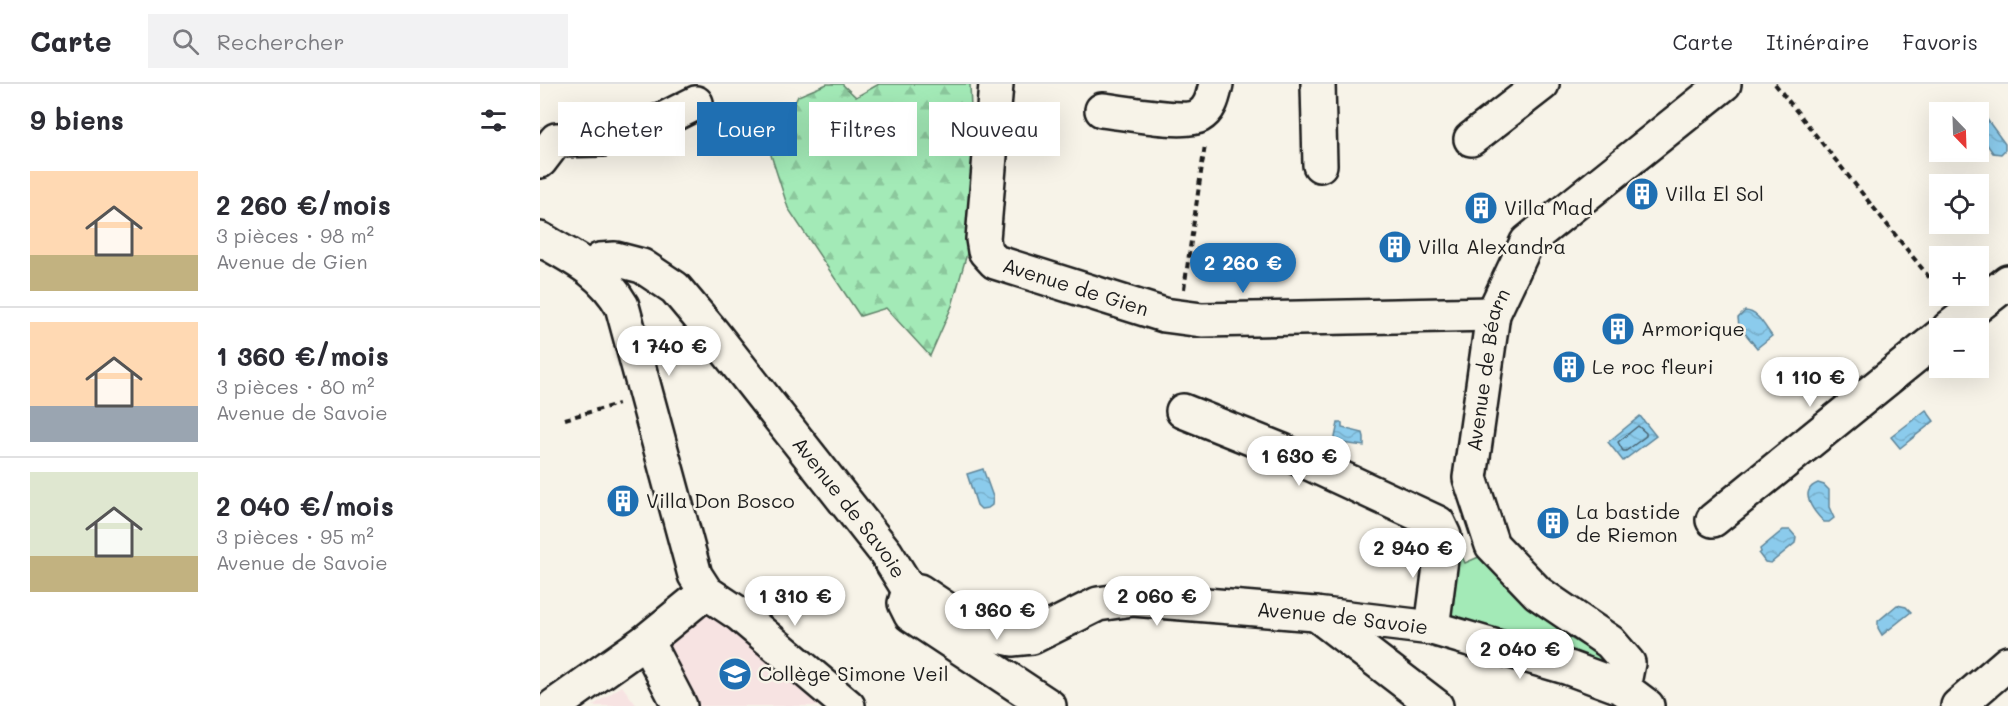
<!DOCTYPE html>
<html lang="fr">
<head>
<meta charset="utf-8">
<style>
  body { margin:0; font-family:Mali,sans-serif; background:#f2f2f3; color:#2b2b33; height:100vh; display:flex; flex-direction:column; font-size:22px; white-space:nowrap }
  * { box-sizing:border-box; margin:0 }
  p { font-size:20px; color:#7c7c81 }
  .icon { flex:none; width:33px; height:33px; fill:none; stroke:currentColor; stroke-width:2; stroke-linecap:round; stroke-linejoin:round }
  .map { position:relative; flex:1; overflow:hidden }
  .side { display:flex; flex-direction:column; background:#fff; width:540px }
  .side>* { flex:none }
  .guide { position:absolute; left:18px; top:18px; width:570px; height:54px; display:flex; gap:12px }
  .needle { width:39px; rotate:157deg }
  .controls { position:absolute; left:1389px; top:18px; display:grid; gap:12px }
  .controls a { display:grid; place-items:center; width:60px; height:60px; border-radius:0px; background:#fff; box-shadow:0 6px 24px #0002; font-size:30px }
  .price { position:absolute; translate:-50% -51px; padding:0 14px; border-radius:21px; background:#fff; color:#222; font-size:20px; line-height:39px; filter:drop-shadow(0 2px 3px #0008) }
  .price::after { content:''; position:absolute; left:50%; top:36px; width:18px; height:14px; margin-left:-9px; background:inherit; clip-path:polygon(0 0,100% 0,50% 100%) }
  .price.current { background:#1f6fb2; color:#fff }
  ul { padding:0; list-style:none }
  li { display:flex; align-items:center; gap:18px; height:150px; padding:0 30px }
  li+li { border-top:2px solid #e1e1e2 }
  li span { display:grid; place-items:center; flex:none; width:168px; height:120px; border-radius:0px; color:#555 }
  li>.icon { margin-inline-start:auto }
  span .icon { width:72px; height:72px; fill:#fffc; stroke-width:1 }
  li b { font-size:26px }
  h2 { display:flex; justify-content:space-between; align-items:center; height:72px; padding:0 30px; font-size:26px }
  .pill { padding:0 21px; border-radius:0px; background:#fff; box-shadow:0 6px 24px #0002; font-size:21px; line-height:54px }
  .pill.current { background:#1f6fb2; color:#fff }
  header { display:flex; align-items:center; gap:36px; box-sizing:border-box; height:84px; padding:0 30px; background:#fff; border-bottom:2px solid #e1e1e2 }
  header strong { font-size:28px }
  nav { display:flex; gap:33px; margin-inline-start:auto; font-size:21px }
  .search { width:420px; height:54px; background:#f2f2f3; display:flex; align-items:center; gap:15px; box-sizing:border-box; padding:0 21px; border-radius:0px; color:#7c7c81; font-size:22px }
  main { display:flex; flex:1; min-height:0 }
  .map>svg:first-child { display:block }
</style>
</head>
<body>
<header>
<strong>Carte</strong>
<div class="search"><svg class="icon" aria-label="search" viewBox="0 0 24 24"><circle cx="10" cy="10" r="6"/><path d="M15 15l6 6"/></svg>Rechercher</div>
<nav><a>Carte</a><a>Itinéraire</a><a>Favoris</a></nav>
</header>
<main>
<section class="side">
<h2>9 biens<svg class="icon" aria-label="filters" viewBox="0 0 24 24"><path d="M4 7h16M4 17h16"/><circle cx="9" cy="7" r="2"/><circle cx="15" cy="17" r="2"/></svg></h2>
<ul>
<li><span style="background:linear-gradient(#ffd9b3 70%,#c2b280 0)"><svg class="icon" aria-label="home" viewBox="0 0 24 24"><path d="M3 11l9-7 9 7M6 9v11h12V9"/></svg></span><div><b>2 260 €/mois</b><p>3 pièces · 98 m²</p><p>Avenue de Gien</p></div></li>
<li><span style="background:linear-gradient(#ffd9b3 70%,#9aa5b1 0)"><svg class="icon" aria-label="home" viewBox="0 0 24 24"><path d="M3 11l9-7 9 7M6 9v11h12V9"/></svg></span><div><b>1 360 €/mois</b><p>3 pièces · 80 m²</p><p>Avenue de Savoie</p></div></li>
<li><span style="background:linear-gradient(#dfe7d0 70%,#c2b280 0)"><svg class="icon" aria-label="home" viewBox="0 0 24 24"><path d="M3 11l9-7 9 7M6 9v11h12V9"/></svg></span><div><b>2 040 €/mois</b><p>3 pièces · 95 m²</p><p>Avenue de Savoie</p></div></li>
</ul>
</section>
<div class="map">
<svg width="1468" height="622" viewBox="0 0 1468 622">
  <defs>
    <pattern id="forest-firs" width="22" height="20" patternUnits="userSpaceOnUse" patternTransform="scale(1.5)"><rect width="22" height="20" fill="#a3eab7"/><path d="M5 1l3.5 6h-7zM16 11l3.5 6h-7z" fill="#8cc89d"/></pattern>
    <pattern id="water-waves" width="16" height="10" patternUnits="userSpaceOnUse" patternTransform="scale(1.5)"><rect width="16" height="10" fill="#8bcbec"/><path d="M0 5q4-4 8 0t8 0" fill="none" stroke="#77aeca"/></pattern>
  </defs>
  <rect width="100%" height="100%" fill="#f7f3e8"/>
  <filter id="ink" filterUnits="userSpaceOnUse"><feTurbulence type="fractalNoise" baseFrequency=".0167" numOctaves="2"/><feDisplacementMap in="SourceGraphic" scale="12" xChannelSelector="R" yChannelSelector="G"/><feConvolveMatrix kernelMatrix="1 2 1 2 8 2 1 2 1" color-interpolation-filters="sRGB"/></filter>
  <g filter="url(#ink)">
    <path fill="#f7e3e2" d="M165,527L214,554L283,622H156L122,559Z
      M82,602L97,622H52Z"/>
    <path fill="#a3eab7" stroke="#60836a" stroke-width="1.5" d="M911,458L920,468L925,479L941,472C969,502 997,529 1030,554C1042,562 1062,569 1067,582L1009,557L905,533Z"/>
    <path fill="url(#forest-firs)" stroke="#60836a" stroke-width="1.5" d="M287,0H302L316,13L339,0H430L434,100L430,159L412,222L390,272L346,224L320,232L248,124L231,71L258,12Z"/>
    <path fill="url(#water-waves)" stroke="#5f8599" stroke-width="1.5" d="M1446,34L1465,60V66L1461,70L1453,69L1439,49V40Z
      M1205,227C1218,227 1225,243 1232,252L1217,264L1199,242L1198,234Z
      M1386,326L1394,337L1360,364L1351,353Z
      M1100,332L1116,352L1083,377L1068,358Z
      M798,339H802V344L823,349L824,353V362L794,358Z
      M443,385L453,413L452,421L448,424L441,425L437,421L427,390Z
      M1278,399L1284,401L1289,406V423L1294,434L1289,438H1284C1274,428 1257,407 1278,399Z
      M1243,446H1250L1256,453L1255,459L1231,479L1225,478L1219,470L1221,468L1220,465Z
      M1357,521L1366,523L1371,528L1342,551L1338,544V537Z"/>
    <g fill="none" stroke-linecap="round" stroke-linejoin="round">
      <path stroke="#48626f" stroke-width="1.5" d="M1098,342L1106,349V352L1086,367H1083L1078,358Z"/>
      <defs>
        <g id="minor">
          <path id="s1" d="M456,0L443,155L445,167L455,178L624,231L662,236L953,230"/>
          <path d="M778,0L780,81"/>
          <path d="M562,26C581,28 645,40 659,32C671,25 673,12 676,0"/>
          <path d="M931,55L1002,0"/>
          <path d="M0,77L16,56L62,55L106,44L156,19"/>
          <path d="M0,155C33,174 62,187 82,222L155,491L166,508L199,530L308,622"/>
          <path id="s2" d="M51,184L60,176L75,175L102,182L135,204L172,248L346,469L369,506"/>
          <path d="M1409,244L1468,198"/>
          <path d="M643,327L743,367L898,439L904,452L892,544"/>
          <path d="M1173,436L1400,252"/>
          <path id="s3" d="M369,506L379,507L440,548L472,555L492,553L558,520L593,515L775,530L892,544L1029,584L1083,604L1107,622"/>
          <path d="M369,506L365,519L371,531L509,622"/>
          <path d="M776,530L896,622"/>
          <path d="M106,557L140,622"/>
          <path id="s4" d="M1083,604L1088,579L1070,558L998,509L952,461L930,394L953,230L987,158L1184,0"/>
          <path d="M14,622L106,557L166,508"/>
          <path d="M1418,622L1468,579"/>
        </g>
      </defs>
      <use href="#minor" stroke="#1c1c1c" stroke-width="38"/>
      <path stroke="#1c1c1c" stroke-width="4" stroke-dasharray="6 4.5" stroke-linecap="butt" d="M1235,0L1400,207
        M644,205L665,61
        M25,335L78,320"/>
      <use href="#minor" stroke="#f7f3e8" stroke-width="33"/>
    </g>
  </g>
  <defs>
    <symbol id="building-disc" viewBox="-11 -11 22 22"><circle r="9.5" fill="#1f6fb2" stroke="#f7f3e8"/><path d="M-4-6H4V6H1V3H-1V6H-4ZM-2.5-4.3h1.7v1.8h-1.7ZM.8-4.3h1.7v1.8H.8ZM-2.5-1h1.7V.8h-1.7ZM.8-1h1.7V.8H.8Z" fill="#fff"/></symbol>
    <symbol id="school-disc" viewBox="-11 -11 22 22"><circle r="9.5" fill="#1f6fb2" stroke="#f7f3e8"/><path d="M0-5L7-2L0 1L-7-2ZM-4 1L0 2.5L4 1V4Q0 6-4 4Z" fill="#fff"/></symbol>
  </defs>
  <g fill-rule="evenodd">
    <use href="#building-disc" x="1083" y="91" width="38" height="38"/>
    <use href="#building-disc" x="922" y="105" width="38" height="38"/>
    <use href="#building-disc" x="836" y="144" width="38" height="38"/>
    <use href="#building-disc" x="1059" y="226" width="38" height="38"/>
    <use href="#building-disc" x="1010" y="264" width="38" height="38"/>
    <use href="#building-disc" x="64" y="398" width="38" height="38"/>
    <use href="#building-disc" x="994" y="420" width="38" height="38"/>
    <use href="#school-disc" x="176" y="571" width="38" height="38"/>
  </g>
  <g text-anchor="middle" stroke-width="5" stroke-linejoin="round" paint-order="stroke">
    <g font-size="20" fill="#1c1c1c" stroke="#f7f3e8" text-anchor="start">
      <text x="1125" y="117">Villa El Sol</text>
      <text x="964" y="131">Villa Mad</text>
      <text x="878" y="170">Villa Alexandra</text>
      <text x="1101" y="252">Armorique</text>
      <text x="1052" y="290">Le roc fleuri</text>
      <text x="106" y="424">Villa Don Bosco</text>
      <text x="1036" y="435">La bastide<tspan x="1036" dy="23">de Riemon</tspan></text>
      <text x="218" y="597">Collège Simone Veil</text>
    </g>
    <g font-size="20" fill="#1c1c1c" stroke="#f7f3e8">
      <text dy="7" stroke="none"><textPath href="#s1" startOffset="267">Avenue de Gien</textPath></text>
      <text dy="7" stroke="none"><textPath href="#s4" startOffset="387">Avenue de Béarn</textPath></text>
      <text dy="7" stroke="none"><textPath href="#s2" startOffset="375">Avenue de Savoie</textPath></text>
      <text dy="7" stroke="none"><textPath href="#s3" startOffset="456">Avenue de Savoie</textPath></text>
    </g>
  </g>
</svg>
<div class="controls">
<a><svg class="needle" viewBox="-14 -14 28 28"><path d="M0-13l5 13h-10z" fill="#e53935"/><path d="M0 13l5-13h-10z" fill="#7c7c81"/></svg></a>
<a><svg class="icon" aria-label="locate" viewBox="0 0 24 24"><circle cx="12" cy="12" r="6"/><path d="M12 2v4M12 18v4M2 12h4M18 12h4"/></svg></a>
<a>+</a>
<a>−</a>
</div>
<b class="price current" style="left:703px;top:210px">2 260 €</b>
<b class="price" style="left:129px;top:293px">1 740 €</b>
<b class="price" style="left:1270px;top:324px">1 110 €</b>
<b class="price" style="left:759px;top:403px">1 630 €</b>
<b class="price" style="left:873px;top:495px">2 940 €</b>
<b class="price" style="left:255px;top:543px">1 310 €</b>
<b class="price" style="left:617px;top:543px">2 060 €</b>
<b class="price" style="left:457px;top:557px">1 360 €</b>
<b class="price" style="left:980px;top:596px">2 040 €</b>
<div class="guide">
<a class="pill">Acheter</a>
<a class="pill current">Louer</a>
<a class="pill">Filtres</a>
<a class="pill">Nouveau</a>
</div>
</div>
</main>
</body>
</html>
